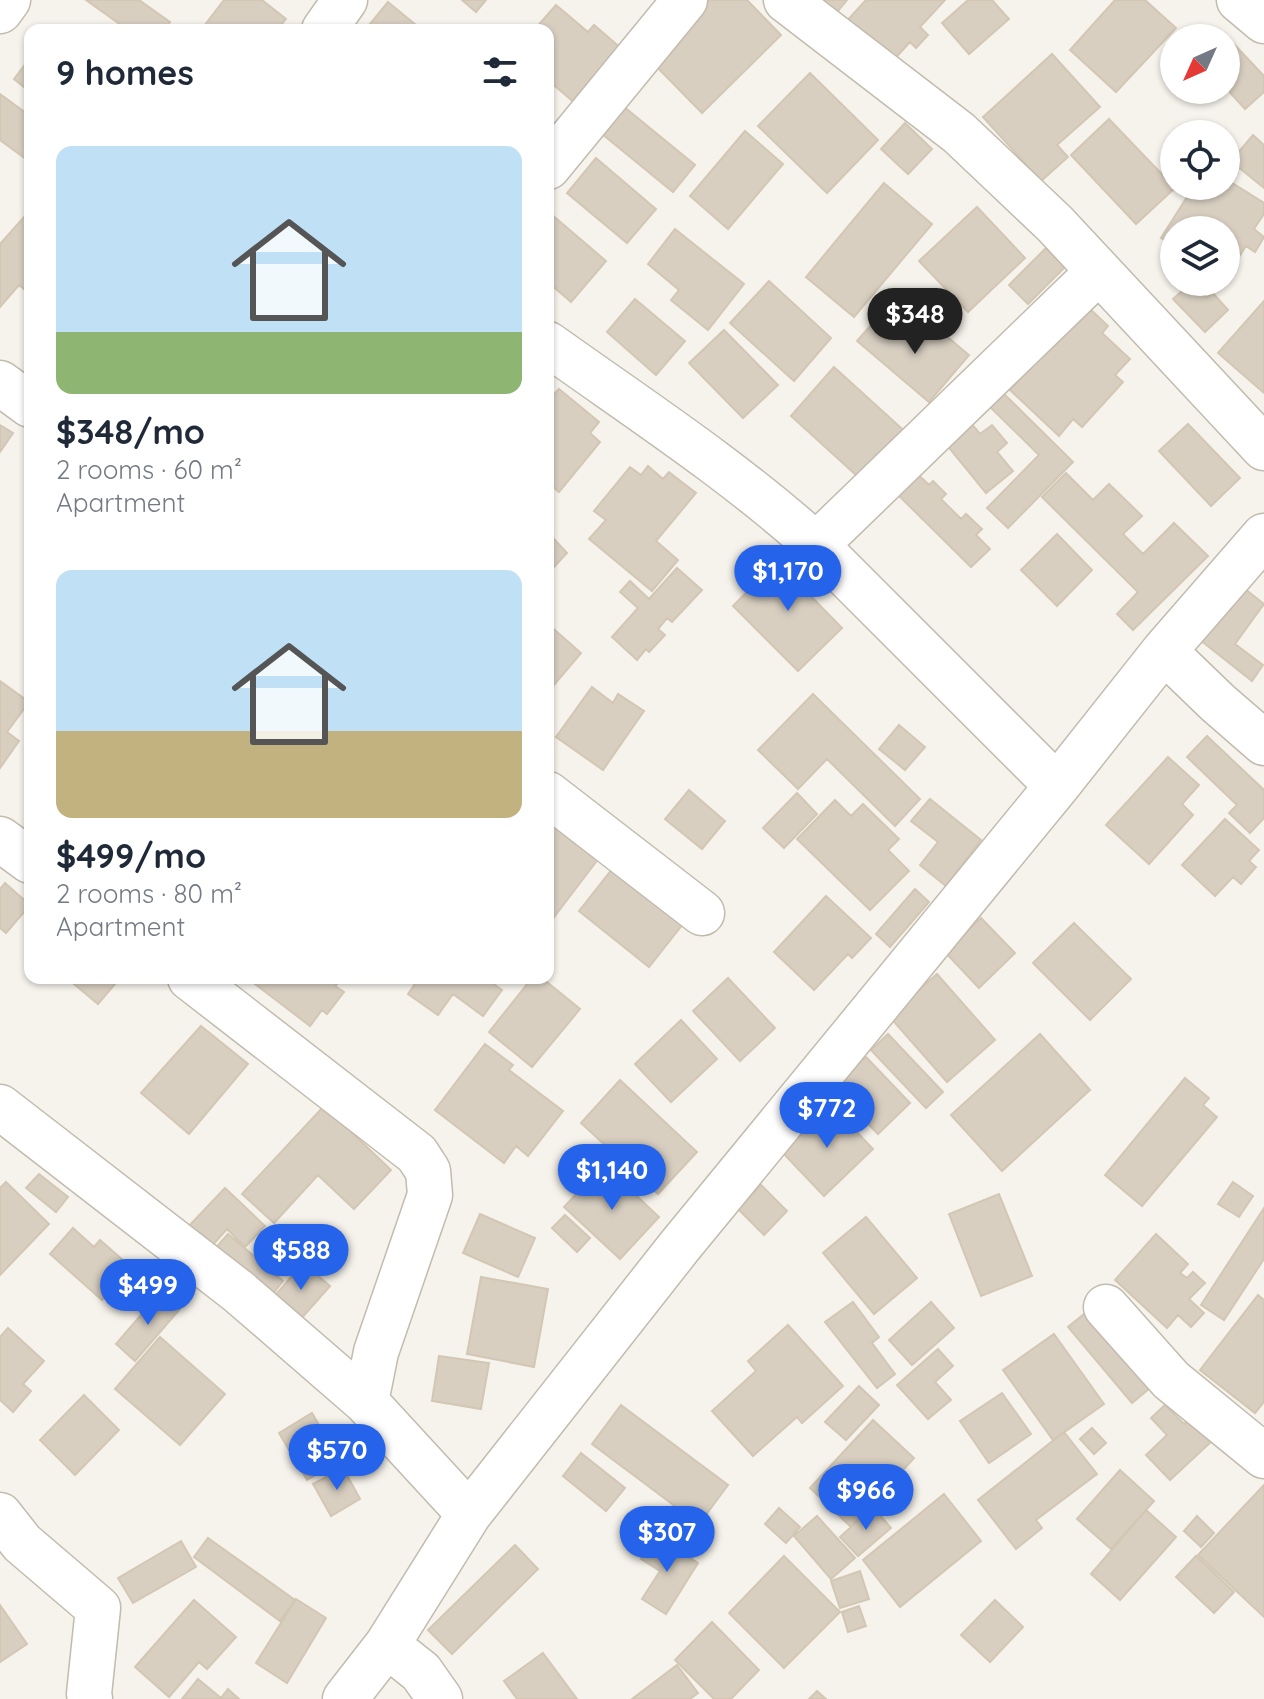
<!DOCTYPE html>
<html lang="en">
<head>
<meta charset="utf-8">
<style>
  body { margin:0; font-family:Quicksand,sans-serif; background:#f2f2f3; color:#1f2937; height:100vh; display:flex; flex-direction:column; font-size:30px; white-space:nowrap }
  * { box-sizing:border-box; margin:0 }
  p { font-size:26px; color:#747a83 }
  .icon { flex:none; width:44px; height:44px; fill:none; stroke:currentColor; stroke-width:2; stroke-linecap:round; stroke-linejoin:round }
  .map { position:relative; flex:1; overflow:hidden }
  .sheet { position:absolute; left:24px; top:24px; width:530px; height:960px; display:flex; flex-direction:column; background:#fff; border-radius:16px; box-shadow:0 2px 6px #0004 }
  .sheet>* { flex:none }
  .needle { width:52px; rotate:225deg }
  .controls { position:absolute; left:1160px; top:24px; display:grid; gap:16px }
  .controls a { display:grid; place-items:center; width:80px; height:80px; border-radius:50%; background:#fff; box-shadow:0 2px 6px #0004; font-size:40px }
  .price { position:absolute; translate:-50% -68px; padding:0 18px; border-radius:28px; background:#2563eb; color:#fff; font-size:26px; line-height:52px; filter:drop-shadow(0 2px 4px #0008) }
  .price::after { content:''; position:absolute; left:50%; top:48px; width:24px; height:18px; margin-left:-12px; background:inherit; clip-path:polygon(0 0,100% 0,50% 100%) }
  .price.on { background:#222; color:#fff }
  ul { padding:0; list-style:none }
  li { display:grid; align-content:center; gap:16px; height:424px; padding:0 32px }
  li span { display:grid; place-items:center; height:248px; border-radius:16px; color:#555 }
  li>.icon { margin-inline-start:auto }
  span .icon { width:144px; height:144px; fill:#fffc; stroke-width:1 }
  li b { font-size:34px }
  h2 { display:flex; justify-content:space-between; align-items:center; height:96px; padding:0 32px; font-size:34px }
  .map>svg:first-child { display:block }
</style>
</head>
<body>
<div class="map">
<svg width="1264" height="1699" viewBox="0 0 1264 1699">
  <rect width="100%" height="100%" fill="#f6f3ec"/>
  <path fill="#d8cfc1" stroke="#d3c7b4" stroke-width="2" d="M86,0H139L170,22L164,30H128Z
    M224,0H262L286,19L277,30H201Z
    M462,0H486L476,12Z
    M709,0H747L781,35L702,113L649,59Z
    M814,0H847L833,17Z
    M866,0H945L920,27L928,35L916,48L910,42L887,67L843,25Z
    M968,0H992L1009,19L969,54L942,23Z
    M1115,0H1145L1176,28L1116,92L1070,50Z
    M388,2L422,30H365Z
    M556,5L588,32L594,25L622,49L576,104L548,80V30H534Z
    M1229,39L1264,76V92L1245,109L1226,88V42Z
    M1052,54L1100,107L1057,145L1068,157L1041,181L983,117Z
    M30,58V92L14,79Z
    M810,73L878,140L827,193L758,126Z
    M0,94L30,116V162L0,140Z
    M612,97L695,165L673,192L590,124Z
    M1109,119L1175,188L1136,224L1071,155Z
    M905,123L932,149L908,174L881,149Z
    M745,131L783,164L728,229L690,196Z
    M1253,135L1264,145V188L1231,161Z
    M596,158L656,209L627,243L567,193Z
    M1226,179L1264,203V214L1254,229L1264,237L1255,252L1246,246L1226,277V230H1174V246L1161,238L1194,186H1226Z
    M884,183L932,224L854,317L806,277Z
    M977,207L1025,258L968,312L919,261Z
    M551,214L606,261L571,302L548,282V217Z
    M25,216L30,221V285L25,290L19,285L0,307V244Z
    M675,229L744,284L708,330L671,300L679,290L648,264Z
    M1046,248L1065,267L1028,304L1009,285Z
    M769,281L831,338L794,381L730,323Z
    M1192,282L1207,298L1212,292L1228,310L1205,332L1173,299Z
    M635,299L685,341L656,375L607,332Z
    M1264,301V393L1218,353Z
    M1087,306L1108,326L1102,333L1130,359L1115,375L1123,382L1082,427L1073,419L1059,436L1010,390Z
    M880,315L914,344L932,324L969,355L929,402L857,341Z
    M724,330L778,385L743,418L689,363Z
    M834,367L911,437L867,485L791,416Z
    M559,389L599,422L590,433L600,442L559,492L548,482V401Z
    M999,389L1073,462L1008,528L987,508L1039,455L985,402Z
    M966,417L980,434L992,425L1007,443L997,452L1013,471L986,493L941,438Z
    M1188,424L1240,478L1211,506L1159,451Z
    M0,425L13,433L0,452Z
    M905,462L929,485L933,481L946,494L941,499L961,519L966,514L982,529L976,535L990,549L971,567L885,482Z
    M648,466L663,479L669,472L696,493L656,541L678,560L652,591L589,539L606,520L594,511L630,467L641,475Z
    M1066,473L1093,500L1109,484L1142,516L1123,534L1143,554L1174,523L1208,556L1133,630L1117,614L1138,592L1042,497Z
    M1057,534L1092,570L1057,606L1021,570Z
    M554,539L567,553L553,568L548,563V545Z
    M787,551L808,572L797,582L842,628L798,671L733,606Z
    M677,568L702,590L672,622L667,618L658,629L665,635L649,652L646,649L637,660L612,637L638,608L620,592L630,581L649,599Z
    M1240,585L1264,604L1235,644L1263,665L1252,681L1199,639Z
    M548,624L581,653L548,692Z
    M0,681L29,702L7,732L19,741L0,768Z
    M592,687L613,703L618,694L644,711L603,770L556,737Z
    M813,694L920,799L895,826L827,759L798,789L758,750Z
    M899,725L925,747L905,770L879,749Z
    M1207,736L1264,790V818L1250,833L1229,813L1237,805L1187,757Z
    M1168,757L1199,785L1182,804L1193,815L1149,864L1106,825Z
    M689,790L725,821L702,849L665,819Z
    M797,793L817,814L784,848L763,828Z
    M930,799L981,840L946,886L920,865L938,842L911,821Z
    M835,800L851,816L863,804L899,839L888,850L909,871L870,910L797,839Z
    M555,817L602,854L548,925V826Z
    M1225,819L1259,850L1249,861L1256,867L1241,884L1233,877L1215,896L1182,865Z
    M613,868L683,924L649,967L579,911Z
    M5,883L30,905L6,933L0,928V889Z
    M915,889L929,902L890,947L876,934Z
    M826,896L871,938L852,958L848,954L814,990L774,952Z
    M981,918L1015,953L979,988L945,952Z
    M1074,923L1131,979L1090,1020L1033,963Z
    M937,974L995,1040L947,1082L889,1016Z
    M78,978H120L98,1004L74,984Z
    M253,978H342L335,986L344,992L327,1014L322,1010L310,1026L251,981Z
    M419,978H485L502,990L483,1016L453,994L438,1015L408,994Z
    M532,978H542L580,1009L532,1067L489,1032Z
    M728,978L775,1028L740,1061L693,1011Z
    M681,1020L717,1059L671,1102L635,1064Z
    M201,1026L248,1064L189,1134L141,1093Z
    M888,1034L943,1092L926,1108L871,1050Z
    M1040,1034L1090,1090L1002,1171L951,1115Z
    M485,1044L513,1065L509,1070L563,1111L528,1156L516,1146L504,1163L435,1110Z
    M866,1057L910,1103L878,1134L833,1088Z
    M1185,1078L1209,1098L1203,1105L1217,1117L1142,1206L1105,1175Z
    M620,1080L697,1152L658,1194L581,1123Z
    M830,1104L873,1149L824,1196L781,1151Z
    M324,1106L391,1170L354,1209L318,1175L274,1223L242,1194Z
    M604,1165L659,1217L620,1259L564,1207Z
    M39,1174L68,1197L56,1212L26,1188Z
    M6,1182L49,1224L0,1275V1188Z
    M1233,1182L1253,1196L1239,1217L1218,1204Z
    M761,1185L787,1211L764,1235L738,1209Z
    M225,1188L265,1226L245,1247L227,1229L209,1249L187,1228Z
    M999,1194L1032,1276L981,1296L949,1214Z
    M1264,1208V1259L1224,1320L1201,1305Z
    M480,1214L535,1238L518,1277L463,1253Z
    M565,1215L590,1238L577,1252L552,1228Z
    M866,1217L917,1278L874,1314L823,1253Z
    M73,1228L94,1247L100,1240L131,1267L102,1300L50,1254Z
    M228,1234L283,1281L269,1299L213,1251Z
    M1156,1234L1188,1264L1180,1273L1187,1278L1193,1272L1205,1283L1189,1299L1204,1313L1191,1327L1178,1315L1167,1328L1115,1280Z
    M303,1263L330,1286L299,1321L273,1298Z
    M481,1277L548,1289L534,1367L467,1354Z
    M160,1293L180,1309L135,1361L116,1344Z
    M1258,1295L1264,1300V1402L1255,1413L1200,1370Z
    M853,1302L879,1337L872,1343L895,1374L877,1388L825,1322Z
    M931,1302L954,1328L912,1365L889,1340Z
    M1094,1306L1157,1382L1132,1403L1068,1327Z
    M788,1325L843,1386L802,1423L797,1417L753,1456L712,1411L756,1371L748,1361Z
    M8,1328L44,1361L23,1384L31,1391L13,1412L0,1400V1337Z
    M1054,1334L1104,1404L1053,1440L1003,1370Z
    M160,1337L225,1394L180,1445L115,1389Z
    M938,1349L953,1366L935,1382L951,1400L928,1419L897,1385Z
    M439,1356L489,1363L481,1409L432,1401Z
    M859,1386L879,1405L846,1440L825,1422Z
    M1002,1393L1031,1434L989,1463L960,1421Z
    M84,1395L119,1430L75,1475L40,1440Z
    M621,1405L728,1485L699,1524L592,1444Z
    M1165,1405L1184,1424L1191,1418L1212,1441L1170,1480L1146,1455L1167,1435L1151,1418Z
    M312,1413L340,1461L307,1480L279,1433Z
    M873,1420L914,1458L851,1527L810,1488Z
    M1092,1428L1106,1443L1094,1454L1080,1439Z
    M1064,1432L1097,1474L1036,1520L1042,1528L1016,1549L978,1500Z
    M581,1453L625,1488L606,1511L563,1476Z
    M343,1468L360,1499L331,1516L313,1484Z
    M1120,1470L1154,1501L1111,1549L1077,1519Z
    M1264,1485V1617L1198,1555Z
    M944,1494L981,1541L900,1607L863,1560Z
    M873,1507L891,1528L858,1556L840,1537Z
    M779,1508L800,1527L786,1543L765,1524Z
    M1146,1510L1176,1537L1120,1600L1091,1574Z
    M817,1516L855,1558L831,1579L794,1536Z
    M1197,1516L1214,1533L1201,1547L1184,1531Z
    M656,1536L698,1563L666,1614L642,1599L660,1571L641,1559Z
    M208,1538L295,1600L280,1621L194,1557Z
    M181,1541L196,1567L133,1603L118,1578Z
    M515,1545L538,1569L452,1654L428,1630Z
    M784,1556L840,1612L784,1668L729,1613Z
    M1196,1556L1234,1592L1214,1613L1176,1577Z
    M860,1571L869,1599L840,1608L831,1581Z
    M296,1599L326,1618L287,1683L256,1663Z
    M194,1600L236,1637L207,1669L199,1662L169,1697L135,1667Z
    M995,1600L1023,1627L990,1662L961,1635Z
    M0,1605L27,1644L0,1662Z
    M859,1606L866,1626L848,1632L842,1612Z
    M712,1622L759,1670L731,1699H714L675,1660Z
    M543,1653L577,1699H517L504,1681Z
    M677,1665L698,1693L690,1699H632Z
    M198,1679L221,1698L228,1689L239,1699H182Z
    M817,1691L826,1699H809Z"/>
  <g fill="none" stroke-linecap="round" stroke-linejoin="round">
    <defs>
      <path id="minor" d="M786,0L959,133L1055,224L1264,448
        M1239,0L1264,21
        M0,11L8,0
        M324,30L345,0
        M548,167L685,0
        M548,344C639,409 733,470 816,545L1057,786
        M0,383L30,405
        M816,545L1099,271
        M1164,651L1218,703L1264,743
        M548,794L702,913
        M0,839L30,861
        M190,978L417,1154L428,1171L430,1195L376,1352L366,1402
        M0,1107L239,1292L366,1402L469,1514
        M1106,1307L1171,1380L1264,1456
        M0,1515L22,1543L98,1608L89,1694L90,1699
        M387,1645L421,1672L440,1699
        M345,1699L387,1645L469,1514L679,1247L1057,786L1164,651L1264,536"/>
    </defs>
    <use href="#minor" stroke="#c2bbae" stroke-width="47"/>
    <use href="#minor" stroke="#fff" stroke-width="44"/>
  </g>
</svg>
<div class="controls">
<a><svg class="needle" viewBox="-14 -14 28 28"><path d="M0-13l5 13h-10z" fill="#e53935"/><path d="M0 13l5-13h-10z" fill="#747a83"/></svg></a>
<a><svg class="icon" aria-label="locate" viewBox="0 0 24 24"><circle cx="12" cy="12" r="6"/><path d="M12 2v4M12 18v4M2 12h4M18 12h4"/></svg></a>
<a><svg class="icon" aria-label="layers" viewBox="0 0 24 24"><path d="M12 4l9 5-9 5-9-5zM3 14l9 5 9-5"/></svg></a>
</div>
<b class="price on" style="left:915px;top:356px">$348</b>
<b class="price" style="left:788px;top:613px">$1,170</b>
<b class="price" style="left:827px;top:1150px">$772</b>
<b class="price" style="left:612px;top:1212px">$1,140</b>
<b class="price" style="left:301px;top:1292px">$588</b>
<b class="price" style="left:148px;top:1327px">$499</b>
<b class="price" style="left:337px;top:1492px">$570</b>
<b class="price" style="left:866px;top:1532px">$966</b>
<b class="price" style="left:667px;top:1574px">$307</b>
<section class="sheet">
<h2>9 homes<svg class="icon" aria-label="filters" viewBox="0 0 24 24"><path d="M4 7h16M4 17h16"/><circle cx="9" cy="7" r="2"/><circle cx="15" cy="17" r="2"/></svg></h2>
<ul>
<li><span style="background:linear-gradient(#bfe0f5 75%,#8fb573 0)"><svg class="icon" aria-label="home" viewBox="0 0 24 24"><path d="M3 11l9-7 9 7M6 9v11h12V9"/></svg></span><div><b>$348/mo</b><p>2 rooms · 60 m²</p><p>Apartment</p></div></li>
<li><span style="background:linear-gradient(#bfe0f5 65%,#c2b280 0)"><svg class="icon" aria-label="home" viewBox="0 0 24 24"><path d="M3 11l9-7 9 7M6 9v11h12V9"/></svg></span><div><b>$499/mo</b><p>2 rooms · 80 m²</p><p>Apartment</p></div></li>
</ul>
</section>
</div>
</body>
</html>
